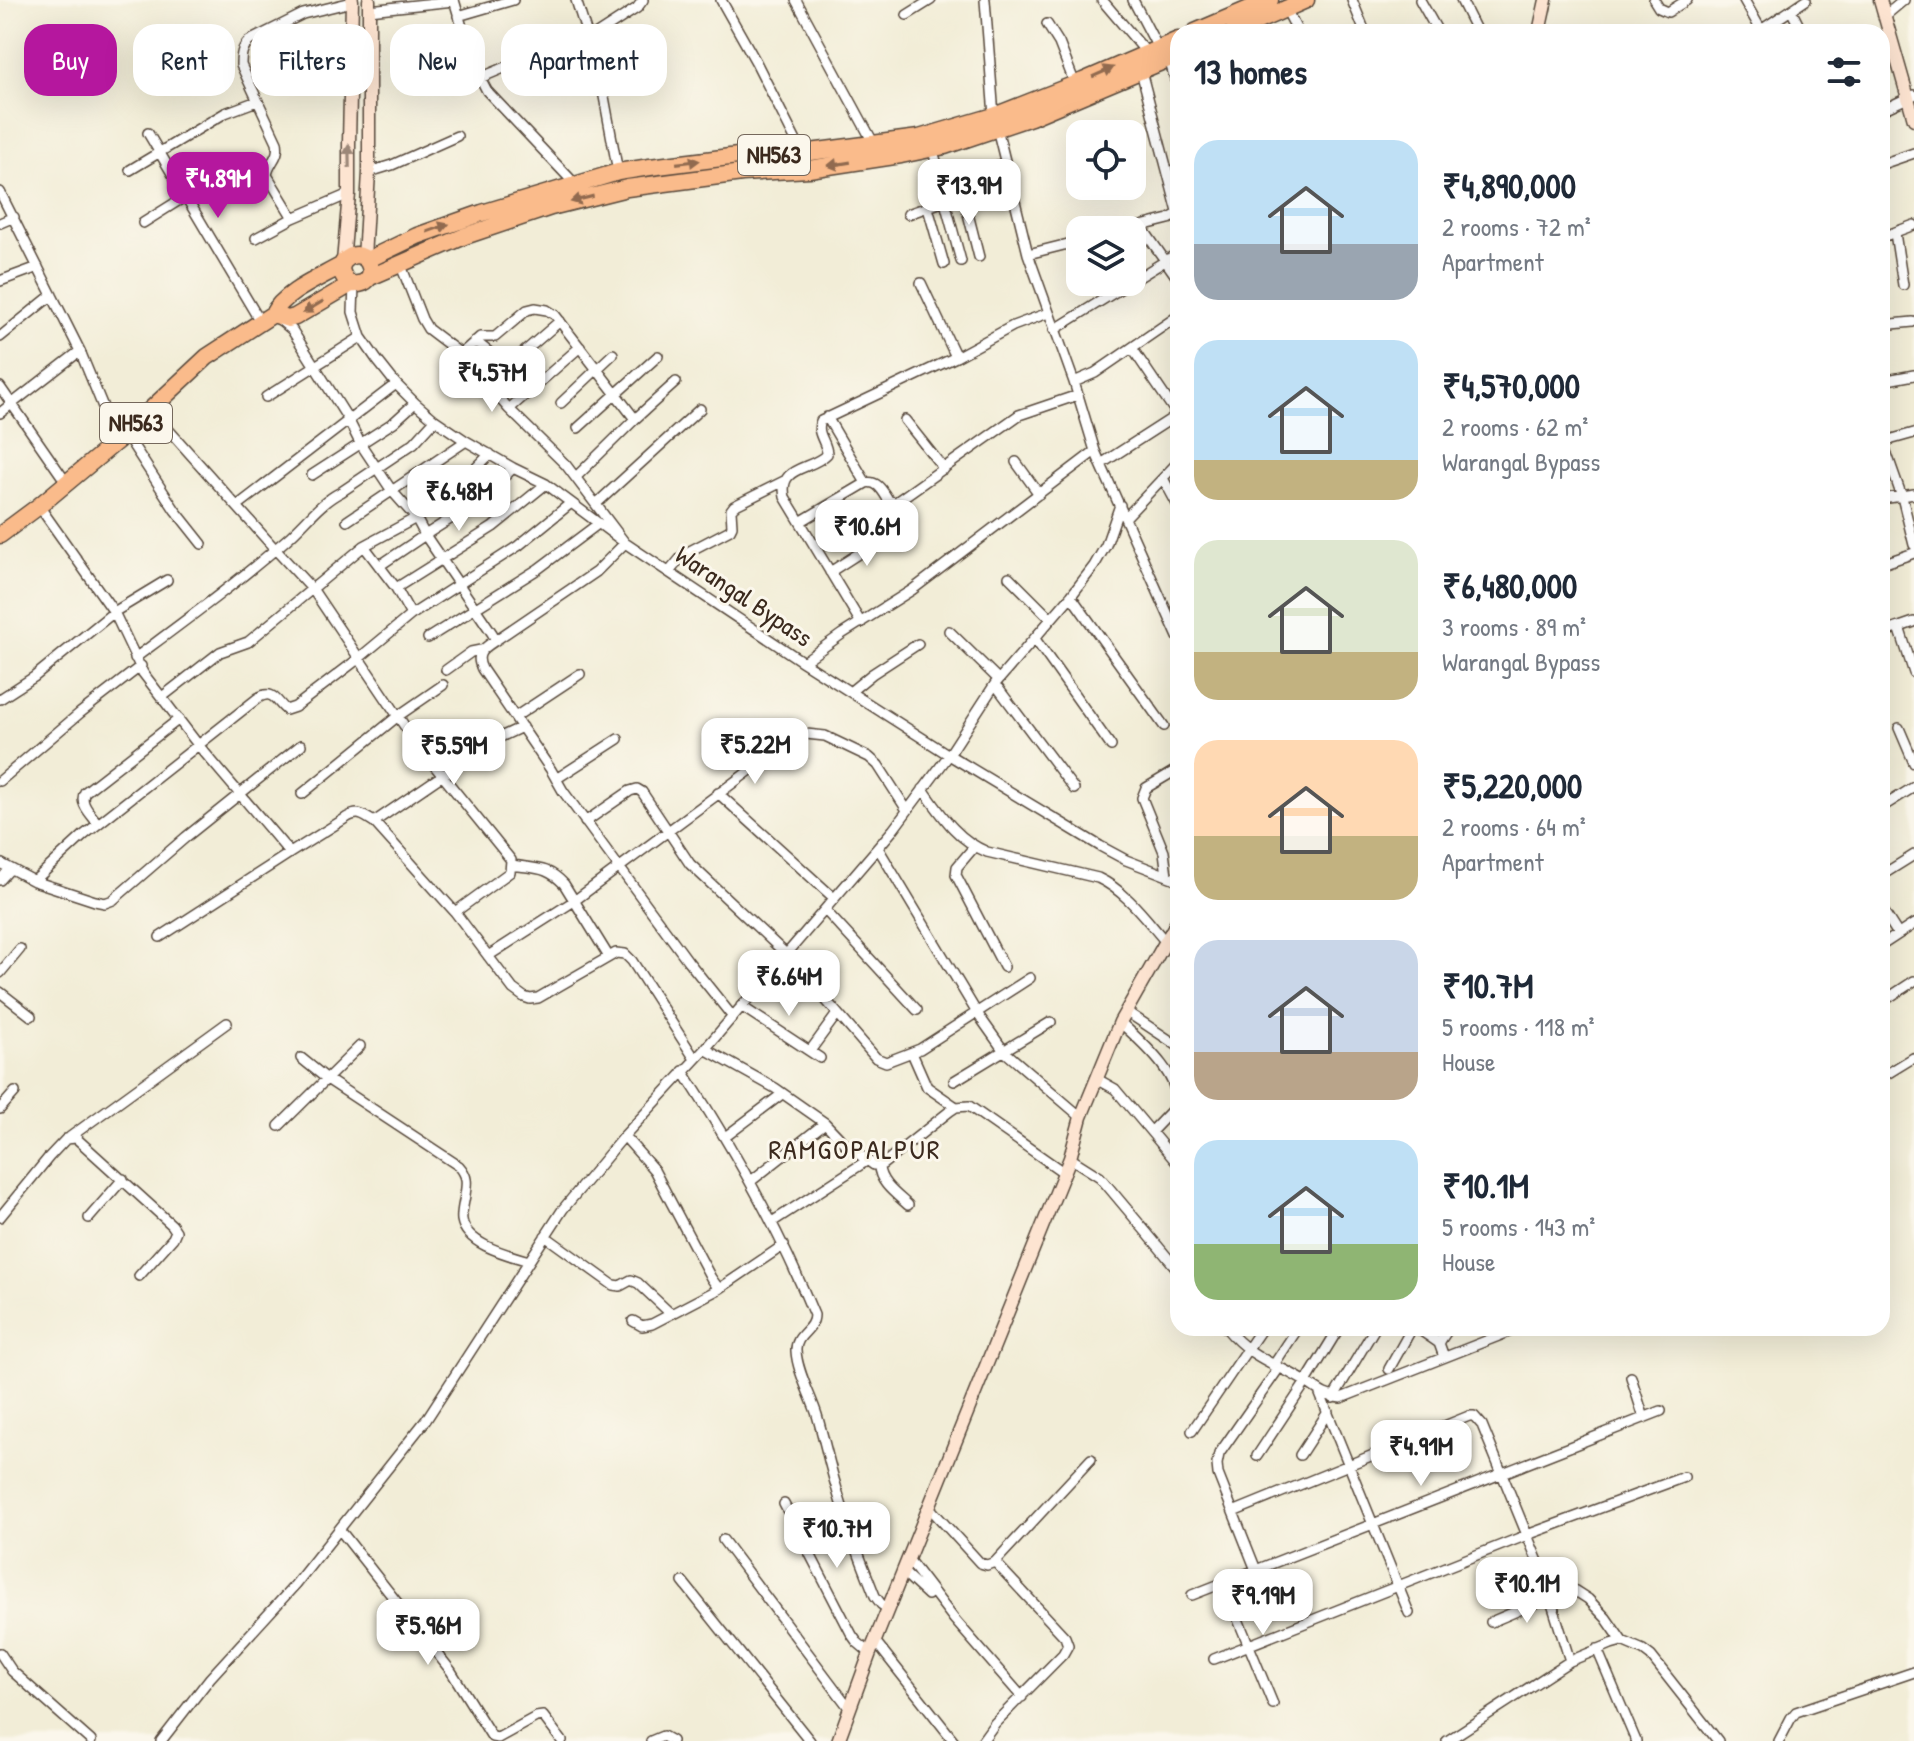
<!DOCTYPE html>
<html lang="en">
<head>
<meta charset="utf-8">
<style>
  body { margin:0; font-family:"Patrick Hand",sans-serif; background:#f2f2f3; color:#1f2937; height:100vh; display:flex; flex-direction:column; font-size:30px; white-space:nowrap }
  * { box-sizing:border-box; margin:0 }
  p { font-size:26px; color:#747a83 }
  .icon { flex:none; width:44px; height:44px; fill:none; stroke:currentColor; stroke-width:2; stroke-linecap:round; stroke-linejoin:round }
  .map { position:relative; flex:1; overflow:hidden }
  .side { position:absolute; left:1170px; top:24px; width:720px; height:1312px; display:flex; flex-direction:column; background:#fff; border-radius:24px; box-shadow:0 8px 32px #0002 }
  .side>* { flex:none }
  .guide { position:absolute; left:24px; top:24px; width:760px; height:72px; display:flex; gap:16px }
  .controls { position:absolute; left:1066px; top:120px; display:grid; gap:16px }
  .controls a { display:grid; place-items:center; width:80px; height:80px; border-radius:16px; background:#fff; box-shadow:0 8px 32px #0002; font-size:40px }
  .price { position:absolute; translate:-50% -68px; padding:0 18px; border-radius:16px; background:#fff; color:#222; font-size:26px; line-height:52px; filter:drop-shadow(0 2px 4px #0008) }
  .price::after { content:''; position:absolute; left:50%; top:48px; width:24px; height:18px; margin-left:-12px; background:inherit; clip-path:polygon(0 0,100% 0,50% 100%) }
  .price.on { background:#b5179e; color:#fff }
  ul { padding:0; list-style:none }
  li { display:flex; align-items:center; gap:24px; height:200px; padding:0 24px }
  li span { display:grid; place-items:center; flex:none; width:224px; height:160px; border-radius:24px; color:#555 }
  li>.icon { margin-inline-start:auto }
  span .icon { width:96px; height:96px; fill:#fffc; stroke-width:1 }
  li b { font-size:34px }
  h2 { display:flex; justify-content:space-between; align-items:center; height:96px; padding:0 24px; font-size:34px }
  .tag { padding:0 28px; border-radius:24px; background:#fff; box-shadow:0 8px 32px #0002; font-size:28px; line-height:72px }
  .tag.on { background:#b5179e; color:#fff }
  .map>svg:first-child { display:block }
</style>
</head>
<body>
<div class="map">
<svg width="1914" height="1741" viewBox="0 0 1914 1741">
  <rect width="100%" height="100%" fill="#fbf7ec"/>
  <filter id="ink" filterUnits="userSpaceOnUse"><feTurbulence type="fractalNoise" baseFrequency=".0125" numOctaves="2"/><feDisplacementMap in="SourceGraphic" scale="16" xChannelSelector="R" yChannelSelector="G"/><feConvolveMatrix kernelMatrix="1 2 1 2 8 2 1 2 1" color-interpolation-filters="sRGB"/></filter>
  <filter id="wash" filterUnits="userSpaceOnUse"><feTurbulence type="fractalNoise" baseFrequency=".006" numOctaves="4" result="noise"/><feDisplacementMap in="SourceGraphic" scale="32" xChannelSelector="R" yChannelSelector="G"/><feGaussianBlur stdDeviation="1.8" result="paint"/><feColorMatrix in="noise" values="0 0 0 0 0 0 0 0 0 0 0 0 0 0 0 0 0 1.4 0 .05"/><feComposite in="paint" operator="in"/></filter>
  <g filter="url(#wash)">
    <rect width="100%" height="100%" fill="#f2edd7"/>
  </g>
  <g filter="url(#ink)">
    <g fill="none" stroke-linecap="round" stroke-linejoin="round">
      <defs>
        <path id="street" d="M454,0L473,64L487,91L576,185
          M576,0L600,75L618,172
          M721,0L756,62L803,155
          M796,0L874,144
          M985,0L994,116L1028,254L1074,382L1095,451L1178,637
          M1102,0L1147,53
          M1133,0L1158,48
          M1352,0L1365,32
          M1420,0L1438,32
          M1461,0L1477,32
          M1654,0L1659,8L1668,12L1687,0
          M1744,0L1761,30
          M1286,9L1298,32
          M369,10L454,1
          M1791,10L1802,32
          M907,15L931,0
          M1886,15L1904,0
          M458,16L513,0
          M1047,24L1059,43L1075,84
          M1758,32L1806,0
          M589,39L637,8L643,0
          M1169,59L1178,89
          M1141,71L1178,212
          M480,78L587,33
          M1882,110L1914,95
          M148,133L261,323
          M932,148L940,174L948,183L1005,163
          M1882,164L1914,153
          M130,170L225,113L257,101
          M369,172L392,165L457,136
          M0,192L80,351L117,441
          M349,194L293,218L267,175C269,161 280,159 277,142L241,65C241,55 242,48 249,41L303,14L352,2
          M963,194L979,257
          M945,202L961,261
          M928,208L944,264
          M908,214L1009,178
          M0,223L14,217
          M143,223L245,159
          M1141,226L1178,279
          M1125,230L1169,219L1178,214
          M1895,233L1903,285
          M1882,237L1914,225
          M256,238L293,218
          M1028,254L1080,241
          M400,263L422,319L428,329L461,354L509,409L566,465L625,543L596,572L496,640
          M0,281L38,267
          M921,283L956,357
          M354,285L353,312L361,337L377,360L396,384L415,403L435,420L466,441L513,468L546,484L625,543L803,662L949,755L1100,846L1126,860L1178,880
          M279,319L292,330L348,419L360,443L392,491L416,518L425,535L492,633L496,640C484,648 474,653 482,669L551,770L563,791L688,961L732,1016
          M1882,325L1913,322
          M1054,330L1178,253
          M0,337L52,295
          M475,341L499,360L509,363L517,358L560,321
          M461,354L480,337H495L527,310L535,308L547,310L555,315L635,419
          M1882,381L1914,375
          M1074,382L1095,373L1178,316
          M0,387L66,482
          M266,397L361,337
          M561,403L613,354
          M150,409L275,549L313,590L416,743L511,860L510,872L455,912
          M509,409L580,347
          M0,413L80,351
          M827,417L866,483
          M905,420L944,469
          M578,428L658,356
          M125,433L175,510L202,544
          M1882,440L1902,497L1914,545
          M1882,442L1914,433
          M1016,462L1039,494
          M1101,464L1174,417V410L1132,348
          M312,475L394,422L415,403
          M576,477L635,419L676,382
          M1163,478L1178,506
          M1882,499L1914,494
          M596,504L700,409
          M39,506L114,612L143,673L199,746L290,853L346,818C358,811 362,814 374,822L455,912L513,989L524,997L530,999L538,998L616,953L625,954L632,961L695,1059
          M237,506L396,384
          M1126,517L1178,462
          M347,521L466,441
          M800,522L866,483C878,480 883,492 889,501L896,502L1019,415L1078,395
          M364,546L396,588L411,615
          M1882,564L1914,553
          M379,566L425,535L482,499L513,468
          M669,572L684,554L730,530L732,526L731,510L734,506L784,481
          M830,572L886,536
          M1009,577L1051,619
          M396,588L493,527L546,484
          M1071,596L1164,726
          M861,623L785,497C778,465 811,471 827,454C827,442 815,433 821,421L956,357L1013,326L1048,313
          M1899,627L1914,673
          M949,631L998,679
          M1882,633L1914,622
          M428,638L538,569L598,524
          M1035,639L1111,746
          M135,658C186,620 238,582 286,540C305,524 319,503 341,492L414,443L435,420
          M803,662L842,634L912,590L1095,451
          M446,670L471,652L481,650
          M995,684L1074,789
          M850,692L872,674L918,644
          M162,697L220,652L248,642L364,546L416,518L466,478L490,454
          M0,699L34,677L114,612L167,580
          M515,717L580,674
          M1899,728L1914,763
          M556,779L618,739
          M0,781L80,713L141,666
          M923,789C941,814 957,840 987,852L1098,878C1126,891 1145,918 1165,941
          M718,793L834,898
          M302,794L398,716L443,685
          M1882,807L1914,787
          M374,822L494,740L522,727
          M585,822L630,791L637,789L642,792L690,864L787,955L876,1058L886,1062L920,1049L1030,978
          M98,824C92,815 78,803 85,792L179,719
          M974,847L957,867L956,875L1004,967
          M878,848L977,1013L1004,1051L1081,1117
          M0,863L34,881L95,901L105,903L113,900L186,837L301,745
          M512,865C536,869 547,866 564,884L609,957
          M1167,875L1164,852L1142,798L1146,788L1178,769
          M1882,875L1914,855
          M0,880L10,869
          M34,881L84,835L258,698C273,689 276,701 286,710L295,707L358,659L411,615L518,546L571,503
          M1882,909L1898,934
          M825,910L917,1010
          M160,937L290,853
          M1882,945L1914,924
          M488,956L574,901L795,737L806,734L825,736L869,757L878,765L907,810
          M0,973L20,949
          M0,992L31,1016
          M1882,1002L1914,981
          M741,1006L820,1058
          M1127,1012L1178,1046
          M1120,1022C1140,1041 1182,1075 1176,1106L1151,1132
          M705,1049L775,1088L825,1123L846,1145L874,1165L883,1164L950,1111L956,1107L969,1106L1063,1172
          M810,1051L837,1014
          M912,1053L927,1087L956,1107
          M301,1058L327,1079L459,1166C468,1176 467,1183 465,1195C464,1203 461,1212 462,1220C466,1245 509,1255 529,1261
          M683,1071C734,1149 779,1229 814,1315C814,1331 795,1334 796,1351C797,1371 811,1396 817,1415C824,1439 829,1463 836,1486C846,1524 861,1560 875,1596L881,1604L888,1609
          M1882,1077L1913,1058L1914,1059
          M1097,1079L1115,1089L1178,1164
          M954,1081L1051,1022
          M0,1109L15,1092
          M279,1126L360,1046
          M624,1136L654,1170L711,1278L719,1289L784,1245
          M70,1137L227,1023
          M725,1137L782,1094
          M1070,1158L1100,1177L1178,1270
          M879,1166C879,1182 896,1194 908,1205
          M751,1181L825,1123
          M0,1217L49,1157L66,1139L76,1138L172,1225L176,1231L173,1238L139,1276
          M89,1218L123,1179
          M772,1222L868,1160
          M545,1236L613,1285L620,1286L631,1280L638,1283L671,1314
          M633,1321L642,1326L652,1324L719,1289
          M1226,1328C1253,1360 1274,1362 1306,1382C1319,1391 1326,1397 1341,1398L1519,1328
          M1417,1328L1439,1343L1444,1357
          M1439,1343L1449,1328
          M1273,1366L1298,1328
          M1389,1369L1412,1328
          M1631,1377L1644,1418
          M1320,1394L1409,1613
          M1333,1398L1375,1328
          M1192,1431L1262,1328
          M1300,1455L1328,1412
          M1257,1456L1306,1382L1339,1328
          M784,1504L852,1635L857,1642L870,1653
          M929,1507L980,1563L987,1565L995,1562L1065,1637L1068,1645L1063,1654L995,1723L982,1741
          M1233,1512L1469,1416H1474L1482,1425L1541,1569L1588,1599L1606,1618L1622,1641L1643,1650L1651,1656L1718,1741
          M340,1530L451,1671L492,1737L498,1738L536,1717L543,1716L562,1741
          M723,1540L850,1709
          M908,1559L954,1619L1022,1697
          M995,1562L1091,1459
          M1541,1569L1570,1661L1611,1644L1622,1641
          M1256,1570L1218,1474L1217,1464L1219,1454L1279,1368
          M903,1572L928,1595
          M683,1582L810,1741
          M1223,1583L1273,1704
          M1192,1595L1661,1411
          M1491,1622L1550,1597
          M875,1641L954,1741
          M1597,1649L1636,1741
          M0,1653L12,1671L91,1741
          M1214,1659L1527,1535L1684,1477
          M161,1741L210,1678L295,1585L426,1420L563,1209L624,1136L705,1049L893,830L949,755L995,684L1071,596L1094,566L1106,545L1120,505
          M651,1741L663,1736L672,1741
          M1447,1741L1570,1661
          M1779,1741L1791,1718L1796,1712L1914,1672"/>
        <path id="secondary" d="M1880,0L1914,119
          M1539,32L1546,0
          M364,258L369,172V0
          M343,262L349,194V143L352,0
          M838,1741L870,1653L1070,1158L1081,1117L1120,1022L1178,920"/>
        <path id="highway" d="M1195,32L1270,0
          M1233,32L1306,0
          M367,260L417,236L482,213L618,172L650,167L738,156L802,153L919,138L994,116L1083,81L1178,40
          M368,278L465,236L551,207L627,188L742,173L809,169L901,155L945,146L1031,117L1178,55
          M273,314L288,319L295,317L351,284C384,288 370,244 348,258C336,265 342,278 351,284
          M0,535L39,506L117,441L207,357L273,314C284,292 320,278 342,265"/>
      </defs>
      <use href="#street" stroke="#56473a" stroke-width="12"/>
      <use href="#secondary" stroke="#56473a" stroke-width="15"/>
      <use href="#highway" stroke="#56473a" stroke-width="19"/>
      <use href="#street" stroke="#fff" stroke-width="9"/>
      <use href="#secondary" stroke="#fde4d1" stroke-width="12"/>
      <use href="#highway" stroke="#fabb8b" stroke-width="16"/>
    </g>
    <defs><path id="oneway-solid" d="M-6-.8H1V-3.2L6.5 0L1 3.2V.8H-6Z" transform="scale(2)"/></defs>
    <g fill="#916b4f">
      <use href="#oneway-solid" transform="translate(1103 72) rotate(-24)"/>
      <use href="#oneway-solid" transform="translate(688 162) rotate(-7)"/>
      <use href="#oneway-solid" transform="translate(839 164) rotate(171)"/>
      <use href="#oneway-solid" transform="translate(582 199) rotate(166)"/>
      <use href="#oneway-solid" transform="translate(438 228) rotate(-19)"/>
      <use href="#oneway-solid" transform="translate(313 307) rotate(149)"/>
    </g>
    <use fill="#9c8778" href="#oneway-solid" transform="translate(349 156) rotate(-91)"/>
  </g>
  <g text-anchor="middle" stroke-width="6" stroke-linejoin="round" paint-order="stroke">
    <g fill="#fbf7ec" stroke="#75685c" stroke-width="2">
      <rect x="738" y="135" width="72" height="40" rx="6"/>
      <rect x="100" y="403" width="72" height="40" rx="6"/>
    </g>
    <g font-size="24" font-weight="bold" fill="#3b2a1e">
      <text x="774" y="163">NH563</text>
      <text x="136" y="431">NH563</text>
    </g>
    <g font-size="26" fill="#3b2a1e" stroke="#fbf7ec">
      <text transform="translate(744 596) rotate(34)" y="9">Warangal Bypass</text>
    </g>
    <g font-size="28" letter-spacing="2" fill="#3b2a1e" stroke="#fbf7ec">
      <text x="855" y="1159">RAMGOPALPUR</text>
    </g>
  </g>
</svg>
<div class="controls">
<a><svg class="icon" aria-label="locate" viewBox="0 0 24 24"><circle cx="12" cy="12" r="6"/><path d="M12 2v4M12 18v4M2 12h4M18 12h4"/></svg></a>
<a><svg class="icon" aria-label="layers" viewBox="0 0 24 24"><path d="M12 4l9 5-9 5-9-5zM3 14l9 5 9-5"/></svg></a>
</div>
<b class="price on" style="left:218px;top:220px">₹4.89M</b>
<b class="price" style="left:969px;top:227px">₹13.9M</b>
<b class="price" style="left:492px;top:414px">₹4.57M</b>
<b class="price" style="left:459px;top:533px">₹6.48M</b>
<b class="price" style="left:867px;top:568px">₹10.6M</b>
<b class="price" style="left:755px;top:786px">₹5.22M</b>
<b class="price" style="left:454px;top:787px">₹5.59M</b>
<b class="price" style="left:789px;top:1018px">₹6.64M</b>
<b class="price" style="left:1421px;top:1488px">₹4.91M</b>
<b class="price" style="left:837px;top:1570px">₹10.7M</b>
<b class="price" style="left:1527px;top:1625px">₹10.1M</b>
<b class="price" style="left:1263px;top:1637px">₹9.19M</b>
<b class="price" style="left:428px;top:1667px">₹5.96M</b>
<div class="guide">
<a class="tag on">Buy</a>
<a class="tag">Rent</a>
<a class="tag">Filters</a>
<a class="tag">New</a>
<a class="tag">Apartment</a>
</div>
<section class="side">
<h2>13 homes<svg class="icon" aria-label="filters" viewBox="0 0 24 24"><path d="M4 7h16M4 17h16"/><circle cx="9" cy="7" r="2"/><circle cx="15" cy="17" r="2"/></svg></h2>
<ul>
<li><span style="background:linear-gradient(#bfe0f5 65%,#9aa5b1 0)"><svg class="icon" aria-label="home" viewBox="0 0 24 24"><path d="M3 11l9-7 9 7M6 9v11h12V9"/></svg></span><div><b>₹4,890,000</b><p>2 rooms · 72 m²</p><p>Apartment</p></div></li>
<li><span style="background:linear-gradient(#bfe0f5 75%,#c2b280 0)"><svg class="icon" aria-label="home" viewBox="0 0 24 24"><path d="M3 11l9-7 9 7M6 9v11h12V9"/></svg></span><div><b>₹4,570,000</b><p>2 rooms · 62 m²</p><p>Warangal Bypass</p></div></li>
<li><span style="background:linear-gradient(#dfe7d0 70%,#c2b280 0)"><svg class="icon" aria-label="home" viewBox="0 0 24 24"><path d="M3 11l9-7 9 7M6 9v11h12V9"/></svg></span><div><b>₹6,480,000</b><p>3 rooms · 89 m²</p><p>Warangal Bypass</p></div></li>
<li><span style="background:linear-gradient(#ffd9b3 60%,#c2b280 0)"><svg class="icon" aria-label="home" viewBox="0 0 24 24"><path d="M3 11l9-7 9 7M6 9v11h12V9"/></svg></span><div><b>₹5,220,000</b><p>2 rooms · 64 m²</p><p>Apartment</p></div></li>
<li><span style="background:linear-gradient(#c9d6e8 70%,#b9a48a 0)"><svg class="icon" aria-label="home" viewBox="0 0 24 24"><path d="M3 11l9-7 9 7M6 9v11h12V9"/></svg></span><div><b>₹10.7M</b><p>5 rooms · 118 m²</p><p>House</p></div></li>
<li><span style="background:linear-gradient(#bfe0f5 65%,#8fb573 0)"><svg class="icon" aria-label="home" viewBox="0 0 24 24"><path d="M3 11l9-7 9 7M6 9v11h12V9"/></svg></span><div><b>₹10.1M</b><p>5 rooms · 143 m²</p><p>House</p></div></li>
</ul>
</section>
</div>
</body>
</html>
